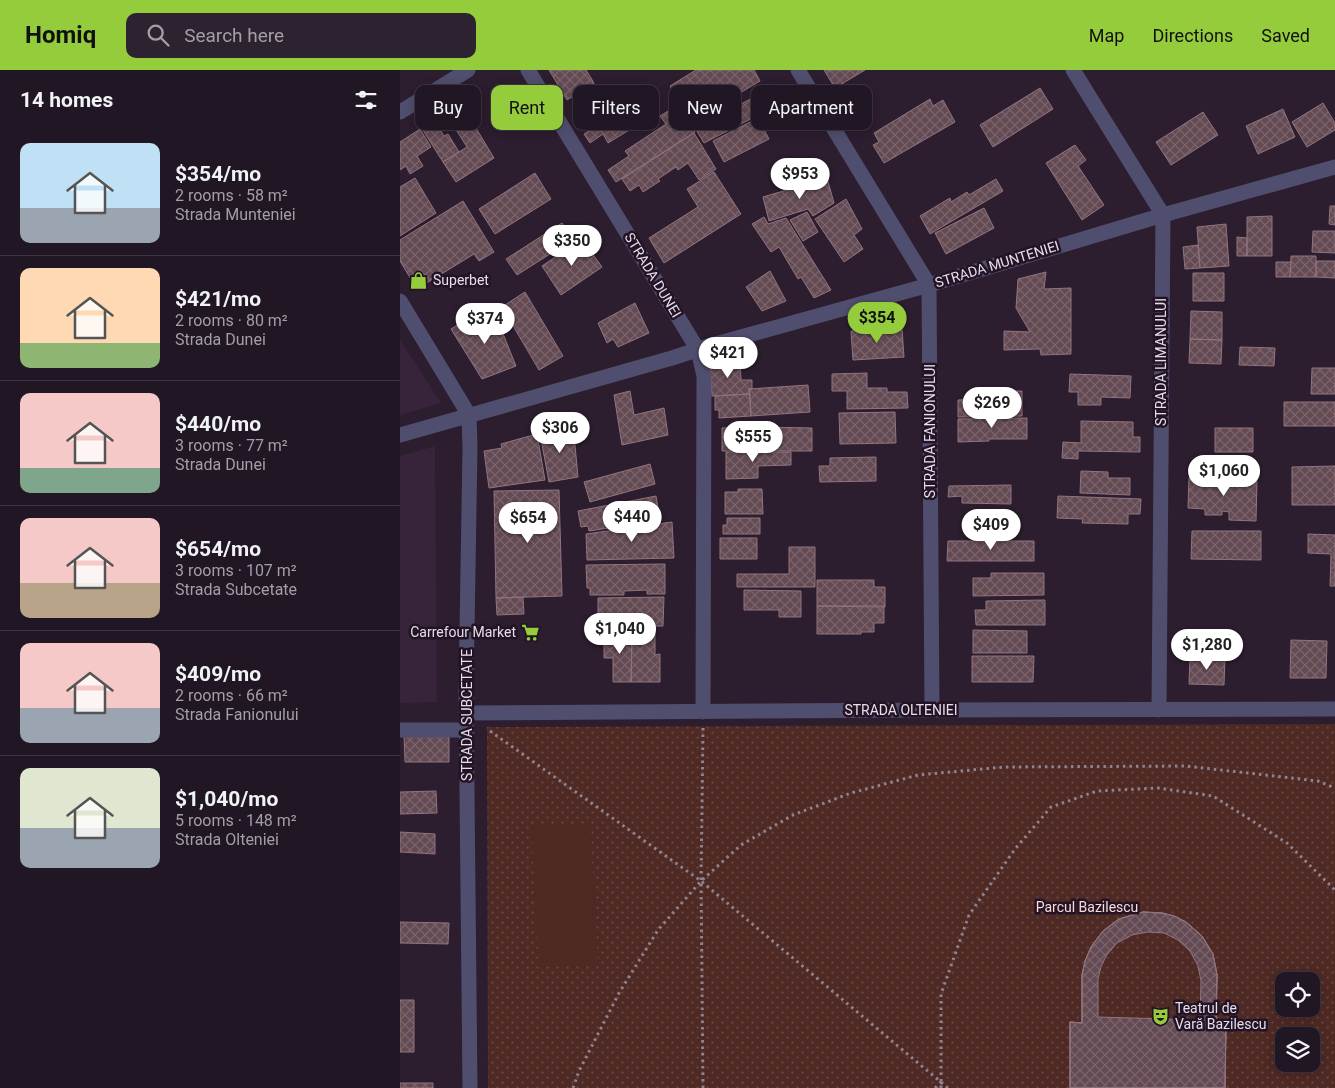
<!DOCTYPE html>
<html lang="en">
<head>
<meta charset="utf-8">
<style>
  body { margin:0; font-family:Roboto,sans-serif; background:#2d2330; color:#f1f3f6; height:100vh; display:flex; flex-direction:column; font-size:19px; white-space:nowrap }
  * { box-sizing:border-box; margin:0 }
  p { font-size:16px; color:#a29fa6 }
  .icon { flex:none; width:28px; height:28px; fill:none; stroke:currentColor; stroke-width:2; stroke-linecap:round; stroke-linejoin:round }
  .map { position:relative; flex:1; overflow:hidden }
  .sheet { display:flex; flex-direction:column; background:#211623; width:400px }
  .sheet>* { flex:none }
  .guide { position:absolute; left:15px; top:15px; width:475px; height:45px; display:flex; gap:10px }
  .tools { position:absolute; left:875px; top:902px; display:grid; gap:10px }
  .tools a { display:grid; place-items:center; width:45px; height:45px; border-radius:10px; background:#211623; box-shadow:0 2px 12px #0003,0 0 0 1px #3e3541; font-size:25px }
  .price { position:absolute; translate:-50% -42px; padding:0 11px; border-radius:18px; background:#fff; color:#222; font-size:16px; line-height:32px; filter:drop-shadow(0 1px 2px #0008) }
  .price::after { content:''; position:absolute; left:50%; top:30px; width:15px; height:11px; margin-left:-8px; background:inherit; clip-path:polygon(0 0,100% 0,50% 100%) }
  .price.selected { background:#94cc3c; color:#111 }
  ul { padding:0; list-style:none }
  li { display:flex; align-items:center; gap:15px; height:125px; padding:0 20px }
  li+li { border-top:1px solid #3e3541 }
  li span { display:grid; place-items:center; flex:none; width:140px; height:100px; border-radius:10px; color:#555 }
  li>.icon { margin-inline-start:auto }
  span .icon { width:60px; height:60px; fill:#fffc; stroke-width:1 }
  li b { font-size:21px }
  h2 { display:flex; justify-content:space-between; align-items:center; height:60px; padding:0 20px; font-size:21px }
  .pill { padding:0 18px; border-radius:10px; background:#211623; box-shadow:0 2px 12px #0003,0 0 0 1px #3e3541; font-size:18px; line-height:45px }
  .pill.selected { background:#94cc3c; color:#111 }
  header { display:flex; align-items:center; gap:30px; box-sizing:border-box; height:70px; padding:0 25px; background:#94cc3c; color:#111 }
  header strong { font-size:24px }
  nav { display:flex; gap:28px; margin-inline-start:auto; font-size:18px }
  .search { width:350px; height:45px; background:#2d2330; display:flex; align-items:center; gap:12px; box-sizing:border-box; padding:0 18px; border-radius:10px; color:#a29fa6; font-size:19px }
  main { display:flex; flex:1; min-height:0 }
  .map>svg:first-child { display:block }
</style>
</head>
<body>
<header>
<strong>Homiq</strong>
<div class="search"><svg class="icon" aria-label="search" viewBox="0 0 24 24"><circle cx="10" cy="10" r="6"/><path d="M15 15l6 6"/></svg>Search here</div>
<nav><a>Map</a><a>Directions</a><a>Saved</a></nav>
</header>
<main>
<section class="sheet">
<h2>14 homes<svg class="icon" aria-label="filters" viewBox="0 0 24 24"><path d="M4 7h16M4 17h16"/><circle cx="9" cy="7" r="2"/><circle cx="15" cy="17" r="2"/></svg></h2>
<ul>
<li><span style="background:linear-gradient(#bfe0f5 65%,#9aa5b1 0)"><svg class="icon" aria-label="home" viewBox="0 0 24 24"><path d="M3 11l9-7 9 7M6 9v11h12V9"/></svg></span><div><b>$354/mo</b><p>2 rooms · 58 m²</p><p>Strada Munteniei</p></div></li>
<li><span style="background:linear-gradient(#ffd9b3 75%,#8fb573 0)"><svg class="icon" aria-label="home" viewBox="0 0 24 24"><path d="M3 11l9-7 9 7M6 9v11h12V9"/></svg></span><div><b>$421/mo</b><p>2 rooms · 80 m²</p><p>Strada Dunei</p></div></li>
<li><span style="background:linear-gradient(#f6c9c9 75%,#7fa58c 0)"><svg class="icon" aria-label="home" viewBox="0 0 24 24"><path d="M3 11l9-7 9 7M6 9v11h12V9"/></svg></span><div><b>$440/mo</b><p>3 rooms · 77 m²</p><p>Strada Dunei</p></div></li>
<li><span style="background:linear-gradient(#f6c9c9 65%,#b9a48a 0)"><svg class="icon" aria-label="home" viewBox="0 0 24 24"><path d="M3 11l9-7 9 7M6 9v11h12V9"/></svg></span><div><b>$654/mo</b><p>3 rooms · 107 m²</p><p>Strada Subcetate</p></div></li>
<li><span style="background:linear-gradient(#f6c9c9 65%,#9aa5b1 0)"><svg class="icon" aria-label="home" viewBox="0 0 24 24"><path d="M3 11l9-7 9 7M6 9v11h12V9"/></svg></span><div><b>$409/mo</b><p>2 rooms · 66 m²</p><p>Strada Fanionului</p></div></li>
<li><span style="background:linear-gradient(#dfe7d0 60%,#9aa5b1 0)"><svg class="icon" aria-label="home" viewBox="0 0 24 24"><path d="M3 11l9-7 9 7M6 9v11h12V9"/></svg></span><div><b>$1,040/mo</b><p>5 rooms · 148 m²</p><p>Strada Olteniei</p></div></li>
</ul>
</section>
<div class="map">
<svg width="935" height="1018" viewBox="0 0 935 1018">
  <defs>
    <pattern id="grass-dots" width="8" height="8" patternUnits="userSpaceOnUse" patternTransform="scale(1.25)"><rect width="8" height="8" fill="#4f2924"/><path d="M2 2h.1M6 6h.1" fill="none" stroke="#684844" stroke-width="1.8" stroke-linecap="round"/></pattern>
    <pattern id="building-cross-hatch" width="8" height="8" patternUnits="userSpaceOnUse" patternTransform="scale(1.25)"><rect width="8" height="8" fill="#644a53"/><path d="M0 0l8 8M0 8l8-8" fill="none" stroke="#7a646c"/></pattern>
  </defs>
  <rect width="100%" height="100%" fill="#2c1d2f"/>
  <path fill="#37243b" d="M0,270L41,333L0,345Z
    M35,376L37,632L0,633V386Z"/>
  <path fill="url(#grass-dots)" fill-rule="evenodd" d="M935,654V1018H88L87,657ZM884,911H911V939H884ZM884,966H911V994H884Z"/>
  <path fill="#4f2924" d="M190,753L198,894L139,897L131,757Z"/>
  <path fill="url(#building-cross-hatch)" stroke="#91747f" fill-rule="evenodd" d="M149,0H186L194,13L167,30Z
    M296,0H354L360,11L291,52L270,16Z
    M424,0H465L435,18Z
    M640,18L653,39L593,77L580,55Z
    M364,22L372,38L304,73L292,53L334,29L339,35Z
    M247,25L257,43L208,73L203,64L190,73L184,64Z
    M530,29L533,36L543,30L555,52L484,93L473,75L479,72L474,63Z
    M923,33L935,53V60L907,77L892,52Z
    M278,35L295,62L216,112L208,100L229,86L225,81L266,54L260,46Z
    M883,39L895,67L858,84L846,56Z
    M65,40L94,88L56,112L43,92L67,77L50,50Z
    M803,42L818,65L771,95L756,72Z
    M358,48L369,69L324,92L313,71Z
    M34,50L44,66L48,64L59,82L43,92L21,57Z
    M20,59L31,77L17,86L23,96L10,104L6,96L0,100V72Z
    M294,63L316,99L299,110L288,93L278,100L276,97L258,109L260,111L243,122L239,115L230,121L222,109Z
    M675,75L686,90L678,96L704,135L682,150L646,93Z
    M314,102L341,144L264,193L249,168L298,137L287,119Z
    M135,103L151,129L95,164L79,139Z
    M15,108L36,143L0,166V117Z
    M427,108L434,133L413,146L408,139L369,151L363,127Z
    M596,109L603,121L530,164L520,146L550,128L551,132L567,122L569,125Z
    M446,129L462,159L454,165L463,179L444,192L415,149Z
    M63,131L94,182L79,191L74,184L17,219L0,191V170Z
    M930,136H935V155L929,154Z
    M584,138L594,158L546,184L535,163Z
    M407,142L418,162L403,171L390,150Z
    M872,146V186H847V147Z
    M364,147L368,154L386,148L431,220L414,228L401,207L398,209L379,177L371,182L352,154Z
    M162,153L172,170L117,205L106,189Z
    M826,154L829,196L800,198L797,157Z
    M913,161H935V183L912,182Z
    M837,167L847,168V186H837Z
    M182,169L202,197L161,225L142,196Z
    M798,175L800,198L785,199L783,177Z
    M891,186H916V207H890Z
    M916,191H935V208L916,207Z
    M876,192H891L890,207H876Z
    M370,201L386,231L362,241L346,217Z
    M646,202L644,219L671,218V284L641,285L640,279L604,280V261L630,262L616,238L618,209Z
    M793,203H824V231H793Z
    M125,222L163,286L139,300L102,237Z
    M235,233L249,263L218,277L213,269L207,273L198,253Z
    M791,241L822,242V270L790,269Z
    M78,242L83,252L95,244L116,296L82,309L51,259Z
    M502,258L504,287L453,290L451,261Z
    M790,269L822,270L821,294L789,293Z
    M840,277L875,278L874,296L839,295Z
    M340,289L341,310H352V319H349L350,324L312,326L310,293Z
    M912,298H935V324H911Z
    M467,303V318H487V322H507L508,338L447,339V321H432V304Z
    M670,304L731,306L730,328L701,327V335H678V322H669Z
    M408,315L410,342L351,346L349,319Z
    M230,321L234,345L264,338L268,365L222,375L214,325Z
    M597,321H622V346L558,347V330L574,329V326H588V329H597Z
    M350,324L351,346L319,348V340H315V326Z
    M884,332H935V356H884Z
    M495,342L496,373L440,374L439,343Z
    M627,348V369H589V371L558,372V349Z
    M681,351L733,352V367H740V382L678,381V389L662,388L663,372L681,373Z
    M173,354L178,407L149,412L140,364Z
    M357,357L412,358V381H356Z
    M357,357L356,381H322V358Z
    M815,358H853V382H815Z
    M137,364L145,410L89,418L84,381L102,378L101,374Z
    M326,382H391V395L358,396V408L326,409Z
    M476,387V411L420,412L419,396H430V388Z
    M250,394L255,414L190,432L184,412Z
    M935,396V435H892V397Z
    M681,401L708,402V408H730V425L680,423Z
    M798,404L822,405L821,410L857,411L856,451L829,450V442L822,441V445H805V439L788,438L789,408H798Z
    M611,415V434L562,433V426L548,427L549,416Z
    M338,419H362L363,444H325V422H338Z
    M159,420L162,526L96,528L94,421Z
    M256,426L260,450L189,461L188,456L181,457L178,441Z
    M658,426L741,429L740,444H728V454L682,453L683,449L657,448Z
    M327,448H360V464H323V455H327Z
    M272,452L274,488L187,490L186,464Z
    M792,461H861V490L791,489Z
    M908,464L935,465V516H930L931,484L908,483Z
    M320,468H357V489H320Z
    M548,471H634V491H547Z
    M389,477H415V517H337V504H389Z
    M265,494V524H247V520L224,521V525H190V518H187L186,495Z
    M591,503H644V525L573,526V508H591Z
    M417,510H474V517H485V537L417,536Z
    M344,520L401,521V547H379V540H344Z
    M123,527L124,544L97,545L96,528Z
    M264,527L263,556L198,557V528Z
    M645,530V555H576L575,540H586V531Z
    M417,536H484V553H474V562H461V564H417Z
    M573,560L627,561V583H573Z
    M204,564H232L231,612H213V588H204Z
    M232,564H255V585L260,584V612H231Z
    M891,570L927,571L926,608H890Z
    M572,586H634L633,612H572Z
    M790,587H825L824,615L789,614Z
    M4,666H49V692H5Z
    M36,721L37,743L0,744V722Z
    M0,762L35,764V784L0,782Z
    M743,842L762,843L774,846L786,852L802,866L813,884L817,905L816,954H826L825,1018H670V952L682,953V905L685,891L691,877L703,861L719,849ZM748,862L764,863L778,870L790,881L798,896L801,911L800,950L698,947V909L701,897L706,886L717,873L732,865Z
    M743,842L762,843L774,846L786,852L802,866L813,884L817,905L816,954H826L825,1018H670V952L682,953V905L685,891L691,877L703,861L719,849Z
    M743,842L762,843L774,846L786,852L802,866L813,884L817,905L816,954H826L825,1018H670V952L682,953V905L685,891L691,877L703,861L719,849Z
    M0,852L49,853L48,874L0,873Z
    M0,930H14V982H0Z
    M0,1013H33V1018H0Z"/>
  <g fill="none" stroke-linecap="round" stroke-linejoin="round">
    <path stroke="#8f8392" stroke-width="3" stroke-dasharray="2.5 4" stroke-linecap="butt" d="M303,658L301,811L303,1018
      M90,661L301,811L548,1018
      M173,1018L179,1001L219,923L258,860L301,811L341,775L393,745L451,723L518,705L604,697L786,696L918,711L935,718
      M535,1018L541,1012
      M541,1018V924L569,845L615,779L651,737L697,721L758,718L813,726L887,773L935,820"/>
    <path stroke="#504e6e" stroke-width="15" d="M128,0L298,280L304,306L303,642
      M398,0L529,215L532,640
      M673,0L763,145L759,640
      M0,42L68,0
      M0,231L69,345L70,377L66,623L70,1018
      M0,365L272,288L312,275L529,215L763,145L935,97
      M67,643L532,640L935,639
      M0,660H67"/>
  </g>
  <defs>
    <symbol id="shop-bare" viewBox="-9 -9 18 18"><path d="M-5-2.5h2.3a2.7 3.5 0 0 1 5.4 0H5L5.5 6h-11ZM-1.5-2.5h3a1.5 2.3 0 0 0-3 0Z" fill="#94cc3c" stroke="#221425" stroke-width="2.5" paint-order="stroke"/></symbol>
    <symbol id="supermarket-bare" viewBox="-9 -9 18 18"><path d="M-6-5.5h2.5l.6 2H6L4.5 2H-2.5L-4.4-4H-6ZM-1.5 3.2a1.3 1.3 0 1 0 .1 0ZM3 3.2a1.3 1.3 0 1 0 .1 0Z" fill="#94cc3c" stroke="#221425" stroke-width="2.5" paint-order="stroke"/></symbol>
    <symbol id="theatre-bare" viewBox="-9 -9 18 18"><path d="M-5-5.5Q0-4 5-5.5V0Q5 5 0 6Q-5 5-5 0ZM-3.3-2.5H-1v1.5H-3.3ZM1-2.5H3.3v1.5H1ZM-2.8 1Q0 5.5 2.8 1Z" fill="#94cc3c" stroke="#221425" stroke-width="2.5" paint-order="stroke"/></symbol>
  </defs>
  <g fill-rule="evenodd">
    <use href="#shop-bare" x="6" y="198" width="25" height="25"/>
    <use href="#supermarket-bare" x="118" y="550" width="25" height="25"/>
    <use href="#theatre-bare" x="748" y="934" width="25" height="25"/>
  </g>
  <g text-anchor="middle" stroke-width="5" stroke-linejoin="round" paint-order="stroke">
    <g font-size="14" fill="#e7dde9" stroke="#221425">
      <text transform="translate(597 194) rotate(-17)" y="5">STRADA MUNTENIEI</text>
      <text transform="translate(253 205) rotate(59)" y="5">STRADA DUNEI</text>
      <text transform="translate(761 292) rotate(-90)" y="5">STRADA LIMANULUI</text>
      <text transform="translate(530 361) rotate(-90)" y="5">STRADA FANIONULUI</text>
      <text x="501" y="645">STRADA OLTENIEI</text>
      <text transform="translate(67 645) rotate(-90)" y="5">STRADA SUBCETATE</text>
    </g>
    <g font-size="14" fill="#e7dde9" stroke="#221425" text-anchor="start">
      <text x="33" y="215">Superbet</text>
      <text x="116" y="567" text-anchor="end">Carrefour Market</text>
      <text x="775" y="943">Teatrul de<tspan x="775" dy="16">Vară Bazilescu</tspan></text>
    </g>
    <g font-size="14" fill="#f9dad5" stroke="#221425">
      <text x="687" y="842">Parcul Bazilescu</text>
    </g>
  </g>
</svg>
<div class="tools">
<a><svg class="icon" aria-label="locate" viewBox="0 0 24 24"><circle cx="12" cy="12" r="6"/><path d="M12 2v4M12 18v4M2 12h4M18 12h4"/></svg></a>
<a><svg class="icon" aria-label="layers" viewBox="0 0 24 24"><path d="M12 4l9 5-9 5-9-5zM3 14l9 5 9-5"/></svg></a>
</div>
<b class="price" style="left:400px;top:130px">$953</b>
<b class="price" style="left:172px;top:197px">$350</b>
<b class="price selected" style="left:477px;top:274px">$354</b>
<b class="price" style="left:85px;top:275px">$374</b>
<b class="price" style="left:328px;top:309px">$421</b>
<b class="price" style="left:592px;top:359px">$269</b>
<b class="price" style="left:160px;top:384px">$306</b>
<b class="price" style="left:353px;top:393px">$555</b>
<b class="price" style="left:824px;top:427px">$1,060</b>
<b class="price" style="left:232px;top:473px">$440</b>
<b class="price" style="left:128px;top:474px">$654</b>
<b class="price" style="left:591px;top:481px">$409</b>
<b class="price" style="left:220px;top:585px">$1,040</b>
<b class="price" style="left:807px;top:601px">$1,280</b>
<div class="guide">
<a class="pill">Buy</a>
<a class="pill selected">Rent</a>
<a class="pill">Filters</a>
<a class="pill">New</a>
<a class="pill">Apartment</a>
</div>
</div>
</main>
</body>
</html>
